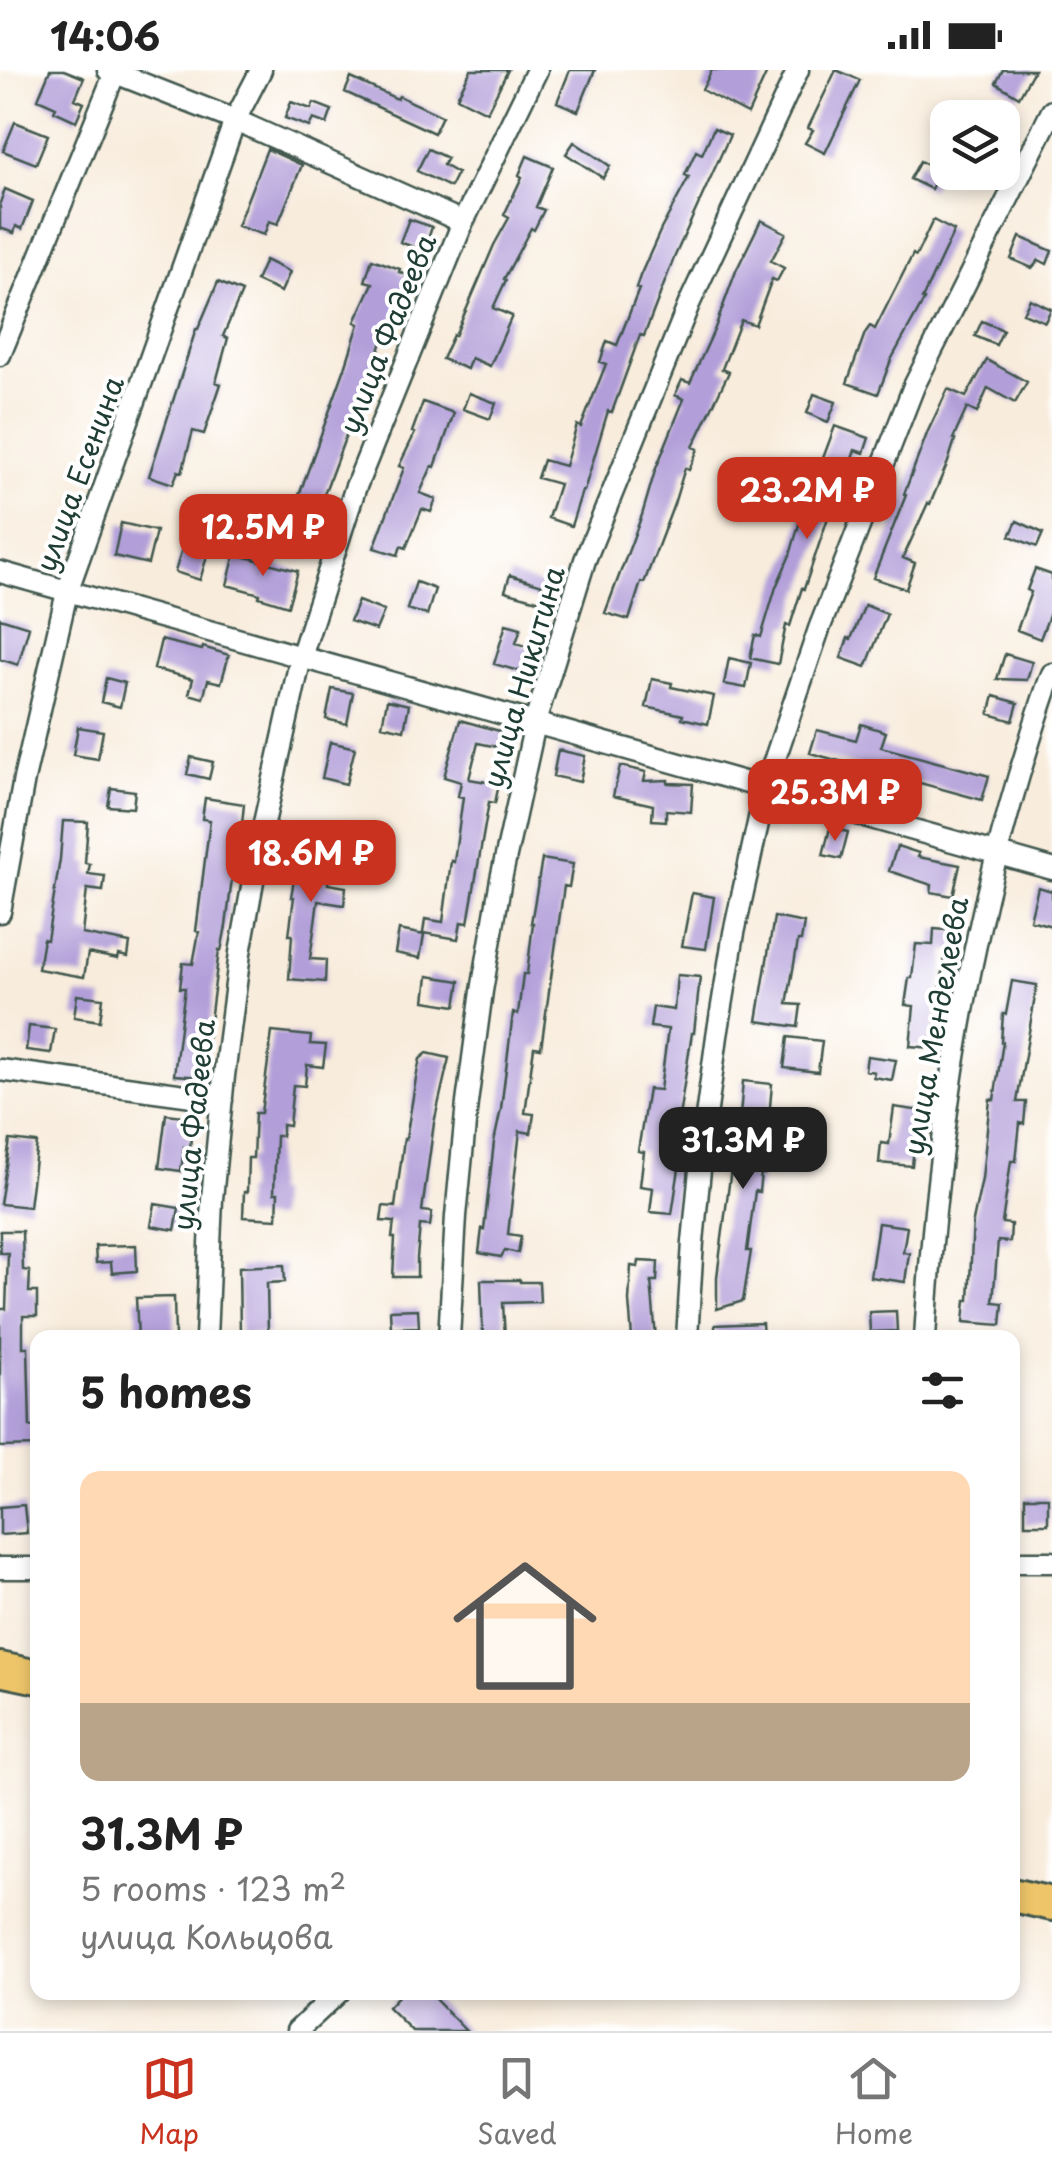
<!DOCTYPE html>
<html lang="en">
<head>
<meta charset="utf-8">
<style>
  body { margin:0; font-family:"Playpen Sans",sans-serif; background:#f2f2f2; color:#222; height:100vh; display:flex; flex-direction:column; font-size:38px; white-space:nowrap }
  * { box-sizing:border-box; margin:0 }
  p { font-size:32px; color:#767676 }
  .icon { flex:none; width:55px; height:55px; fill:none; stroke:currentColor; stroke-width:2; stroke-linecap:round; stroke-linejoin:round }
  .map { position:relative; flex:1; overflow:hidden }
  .panel { position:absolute; left:30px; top:1260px; width:990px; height:670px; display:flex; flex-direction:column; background:#fff; border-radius:20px; box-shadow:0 5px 15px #0003 }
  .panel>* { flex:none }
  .buttons { position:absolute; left:930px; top:30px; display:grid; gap:20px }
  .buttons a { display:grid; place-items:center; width:90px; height:90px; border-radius:20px; background:#fff; box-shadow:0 5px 15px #0003; font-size:50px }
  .price { position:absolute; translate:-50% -85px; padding:0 22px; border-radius:20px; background:#c8321e; color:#fff; font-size:32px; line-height:65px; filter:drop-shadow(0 2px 5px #0008) }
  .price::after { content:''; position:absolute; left:50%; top:60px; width:30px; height:22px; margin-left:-15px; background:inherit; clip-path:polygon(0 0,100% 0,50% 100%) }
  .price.selected { background:#222; color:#fff }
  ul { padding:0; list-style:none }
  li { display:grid; align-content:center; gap:20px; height:530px; padding:0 50px }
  li span { display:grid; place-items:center; height:310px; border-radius:20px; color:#555 }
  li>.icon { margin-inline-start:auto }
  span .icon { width:180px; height:180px; fill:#fffc; stroke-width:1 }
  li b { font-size:42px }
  h2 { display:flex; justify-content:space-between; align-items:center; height:120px; padding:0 50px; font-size:42px }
  .status { display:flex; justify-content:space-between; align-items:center; height:70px; padding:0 50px; background:#fff; direction:ltr }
  .status svg { height:28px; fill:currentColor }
  .menu { display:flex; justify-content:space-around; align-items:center; height:140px; border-top:2px solid #e0e0e0; background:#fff; font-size:28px; color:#767676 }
  .menu a { display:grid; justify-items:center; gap:5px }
  .menu .selected { color:#c8321e }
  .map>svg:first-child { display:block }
</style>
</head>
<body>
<div class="status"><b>14:06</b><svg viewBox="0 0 49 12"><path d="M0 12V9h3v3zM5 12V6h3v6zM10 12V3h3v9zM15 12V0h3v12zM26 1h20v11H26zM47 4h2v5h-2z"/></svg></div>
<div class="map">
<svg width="1052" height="1961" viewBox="0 0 1052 1961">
  <rect width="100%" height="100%" fill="#fff"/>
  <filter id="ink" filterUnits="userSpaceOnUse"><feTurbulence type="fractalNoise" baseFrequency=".01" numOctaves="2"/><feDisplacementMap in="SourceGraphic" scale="20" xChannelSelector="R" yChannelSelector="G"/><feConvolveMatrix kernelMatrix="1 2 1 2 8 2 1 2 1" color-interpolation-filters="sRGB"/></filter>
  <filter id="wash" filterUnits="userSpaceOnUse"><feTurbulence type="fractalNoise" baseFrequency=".0048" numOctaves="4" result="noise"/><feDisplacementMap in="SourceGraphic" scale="40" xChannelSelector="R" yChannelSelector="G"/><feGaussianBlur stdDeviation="2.25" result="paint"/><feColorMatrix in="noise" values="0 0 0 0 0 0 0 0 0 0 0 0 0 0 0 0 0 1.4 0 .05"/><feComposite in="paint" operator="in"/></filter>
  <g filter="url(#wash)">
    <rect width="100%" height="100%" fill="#f8ecdc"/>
    <g id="blocks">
      <path fill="#b29fd9" d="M50,0H64L84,8L75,29L84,33L76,51L54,41L56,37L38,29Z
        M471,0H508L487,42L457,27Z
        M570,0H595L578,41L557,32Z
        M712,0H768L748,44L702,20Z
        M836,0L860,10L825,83L805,73L813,60L808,58Z
        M1003,0H1034L1019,27L996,13Z
        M351,8L397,29L399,26L442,46L434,63L345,22Z
        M291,32L311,39L314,33L332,40L327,54L313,49L309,57L285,48Z
        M15,52L48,65L36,94L3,81Z
        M714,58L730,65L674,188L644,266L640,265L612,342L608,341L584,421H582L571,456L548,448L559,414L537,408L543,390L565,396L577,355L581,357L606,294L600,292L607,271L617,275L639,219L636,218L640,206L661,159L689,107L685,105L696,81L702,84Z
        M574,72L610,96L603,108L566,84Z
        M267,79L302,95L278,154L269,151L264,165L237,156Z
        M428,79L447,88L443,95L457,103L450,117L417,101Z
        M527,86L553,97L536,137L544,140L534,160L531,158L504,209L506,210L493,238L512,246L490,296L471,288L467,299L442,289L453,265L455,266L494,175L509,148L504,145L522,107L519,105Z
        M920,91L940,101L931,119L910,109Z
        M5,119L33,131L22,159L16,156L14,163L0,158V133Z
        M409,149L432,157L424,181L400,172Z
        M761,150L786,163L771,191L784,198L777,211L772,209L755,255L741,250L722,299L729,302L693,377L698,379L689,400L685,398L674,434L644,513L641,512L629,550L605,543L642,445L655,401L684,329L675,325L682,310L690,313L715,258L736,201Z
        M933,150L954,161L922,229L924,230L891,290L878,324L847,313L865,263L870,256L875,259L913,184L916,186Z
        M1020,167L1052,181L1047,194L1039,190L1032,198L1011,189Z
        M372,189L400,199L399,202L412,207L387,266L384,265L371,306L356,344H354L323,427L312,467L280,459L285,440L293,442L345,298L359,254L355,252L373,213L365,211Z
        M265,190L290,202L281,222L256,211Z
        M218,212L242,222L223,266L228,268L216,312L221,314L204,364L193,361L182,402L178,401L173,414L149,406L196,259H198Z
        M1030,229L1051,239L1045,252L1023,243Z
        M982,251L1003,260L996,275L975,266Z
        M987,290L1027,312L1015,333L988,318L977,343L967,338L953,369L955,370L948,392L930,434L928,433L903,488L915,493L906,519L873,508L906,425L904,424L928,361L948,319L966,327Z
        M469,323L496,333L490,349L463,339Z
        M814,324L836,332L828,352L807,343Z
        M423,332L454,343L435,397L432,396L420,423L436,429L431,442L422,439L406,478L401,476L398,485L374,478L404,398L399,396L415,363L412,362Z
        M835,356L869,368L864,383L855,380L848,401L844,400L804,519L802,518L790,556L786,555L778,594L750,588L755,565L761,567L776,517L790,485L811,414L813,415Z
        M1017,451L1043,463L1037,477L1010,466Z
        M121,453L156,461L148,494L114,486Z
        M184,472L209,479L200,510L175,502Z
        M235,484L298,501L288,536L259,527L260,524L227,515Z
        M1035,499L1052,505V538L1040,569L1017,560L1031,522L1027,520Z
        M510,505L549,517L544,532L505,521Z
        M416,512L435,519L427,545L407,539Z
        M358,531L384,541L376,560L350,551Z
        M865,535L887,544L866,597L841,588L848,568L851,569Z
        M0,548L29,557L18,595L0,589Z
        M506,554L521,558L516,573L536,579L529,604L494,594Z
        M161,570L202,580L203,577L229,585L221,613L208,610L203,628L189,624L193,609L154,599Z
        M1005,584L1032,592L1027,610L997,609Z
        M729,588L751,593L746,618L724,614Z
        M106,608L125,613L120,637L101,632Z
        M652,609L672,613L671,617L714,626L708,654L682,648L683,645L646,637Z
        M332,619L353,623L347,654L326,649Z
        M994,626L1018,633L1013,651L989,644Z
        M387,630L409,635L404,660L382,655Z
        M460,650L510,664L507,679L478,673L469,709L499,714L495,733L489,732L468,853L461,852L458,869L423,863L425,849L443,852L451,791L454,792L463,727L458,726L461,712L444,707Z
        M861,654L886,662L881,677L989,706L982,730L810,683L817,660L856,670Z
        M78,657L103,661L98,689L73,685Z
        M330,672L355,678L346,714L322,708Z
        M558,680L585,686L580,712L553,706Z
        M191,687L213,692L209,709L187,704Z
        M620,696L646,702L644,711L668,710V713L693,714L691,742L666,740V751L652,750L653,735L613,726Z
        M111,718L135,721L133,738L108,736Z
        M205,728L244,734L242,754H239L226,856L221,881L219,880L203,1007L174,1005L185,918H180L183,893L193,894L199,862L196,861L210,750L202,749Z
        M63,751L88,752L85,793L90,794L88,804L105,806L103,821L87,819L82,864L130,873L128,887L119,885L118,889L88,883L84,907L38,899L43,869L47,870L60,789Z
        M830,758L848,762L841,789L823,785Z
        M301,765L332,768L328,814L346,817L344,835L318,831L310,889L326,890L325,912L289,909L292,865H289L294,827H291L294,809H296Z
        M897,776L919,783L918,787L960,795L953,826L931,822L932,815L889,801Z
        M542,789L573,794L569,817L564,816L541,978L534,977L525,1043L534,1044L531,1063L520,1061L508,1164L521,1166L518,1183L505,1180L501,1187L479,1183L482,1159L484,1160L494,1072L501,1039L513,943L518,944L523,904H527L533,853H531Z
        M1038,817L1052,821V856L1030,850Z
        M692,823L714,827L706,879L682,876Z
        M774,847L804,853L801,871H798L787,934L801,935L798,957L757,951Z
        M934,859L958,861L956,881L946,880L932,978L910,976L914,936L905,935L909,908H912L916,874L933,875Z
        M399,860L424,865L420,888L395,883Z
        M677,905L700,907L694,963H692L672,1092H680L672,1144L650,1142L653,1118L640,1116L644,1082L638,1081L648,1019L660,1020L668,959L650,957L653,937L674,940Z
        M428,906L460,911L456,936L425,931Z
        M1012,911L1037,915L1017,1032H1026L1024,1054L1020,1053L1016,1091H1011L1002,1153L1011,1154L1010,1172L998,1171L993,1232L1003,1233L1001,1255L964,1252L966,1230H969L973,1151L982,1109L990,1029L994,1030L1003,972H1001L1003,944H1006Z
        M77,925L103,928L100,951L74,947Z
        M29,956L55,959L51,983L26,980Z
        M272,962L311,966L310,974L326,975L323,997L307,995L305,1016L293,1015L289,1056L282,1055V1066H276L274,1123H278L277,1149L243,1147L244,1122H247L248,1088H253L255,1043H261Z
        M788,967L822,971L818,1002L784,998Z
        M427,983L449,988L434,1053L422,1141L432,1142L430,1156L420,1155L417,1188V1207H393L395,1168H392L394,1152L381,1151L383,1136L395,1137L404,1069H406L416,1008L420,989Z
        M867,986L896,990L892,1010L873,1007L874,1002L865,1000Z
        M743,1011L772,1014L764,1104L761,1103L759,1122L755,1121L747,1181H751L743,1231L717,1239V1207L732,1091L736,1092Z
        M894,1037L922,1041L920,1059L916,1058L912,1096L879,1093L881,1073L889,1074Z
        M166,1044L193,1047L190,1078L184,1077L181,1101L159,1098Z
        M10,1070L37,1073L29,1137L0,1134Z
        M155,1134L179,1138L175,1160L151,1156Z
        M878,1153L907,1157L903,1182L909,1183L905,1212L870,1207Z
        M0,1161H22L23,1200L30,1201L29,1222H37V1246H23V1277H28L30,1357H38V1376L0,1377V1239H6L8,1183H0Z
        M136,1175L137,1201L112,1203L111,1192L96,1193L95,1176Z
        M639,1191L658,1192L657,1211H651L656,1268H632L629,1231L631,1196L638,1197Z
        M284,1195L285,1212L267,1213L268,1264L240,1265L239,1197Z
        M481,1210H520V1212H539L540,1232L503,1233L505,1268H483Z
        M174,1227L175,1268H138L136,1228Z
        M418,1239L419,1257L391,1258L390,1240Z
        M896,1241L897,1261L870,1262L869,1242Z
        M762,1253L763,1268H715V1255Z
        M1025,1427H1048V1454H1025Z
        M24,1435L27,1463L0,1465V1437Z
        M402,1922H428L466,1961H412L388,1937Z"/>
    </g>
  </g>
  <g filter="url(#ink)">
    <use href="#blocks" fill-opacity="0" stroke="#40574d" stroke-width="2.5"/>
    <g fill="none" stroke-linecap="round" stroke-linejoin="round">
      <defs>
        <path id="minor" d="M108,0L235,50L463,152
          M0,285L116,0
          M0,502L1052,799
          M0,842L24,709L67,522L235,50L261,0
          M0,1000L222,1030
          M206,1268L212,1129L224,1006L240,883L262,762L301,587L355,419L463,152L537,0
          M449,1268L456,1146L467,1033L482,921L501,809L536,649L585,490L689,234L798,0
          M687,1268L693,1172L703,1069L717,966L734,863L767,712L819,559L914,316L1052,41
          M925,1268C936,1077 964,888 1019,705C1030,671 1039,637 1052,604
          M1012,1492H1052
          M0,1498H38
          M297,1961L339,1922"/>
        <path id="primary" d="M0,1599L38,1607
          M1012,1825L1052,1834"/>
      </defs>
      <use href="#minor" stroke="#40574d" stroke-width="25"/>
      <use href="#primary" stroke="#40574d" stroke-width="38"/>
      <use href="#minor" stroke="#fff" stroke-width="20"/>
      <use href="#primary" stroke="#eec569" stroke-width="32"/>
    </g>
  </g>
  <g text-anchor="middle" stroke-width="8" stroke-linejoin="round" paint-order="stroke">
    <g font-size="28" fill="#1f3d34" stroke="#fff">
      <text transform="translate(388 264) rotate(-68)" y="10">улица Фадеева</text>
      <text transform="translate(80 404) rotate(-70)" y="10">улица Есенина</text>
      <text transform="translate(524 607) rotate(-74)" y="10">улица Никитина</text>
      <text transform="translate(936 956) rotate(-80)" y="10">улица Менделеева</text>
      <text transform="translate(194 1055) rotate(-84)" y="10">улица Фадеева</text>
    </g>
  </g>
</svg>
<div class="buttons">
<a><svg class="icon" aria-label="layers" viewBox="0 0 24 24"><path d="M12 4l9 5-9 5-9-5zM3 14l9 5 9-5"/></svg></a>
</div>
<b class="price" style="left:807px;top:472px">23.2M ₽</b>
<b class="price" style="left:263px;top:509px">12.5M ₽</b>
<b class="price" style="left:835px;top:774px">25.3M ₽</b>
<b class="price" style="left:311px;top:835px">18.6M ₽</b>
<b class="price selected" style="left:743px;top:1122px">31.3M ₽</b>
<section class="panel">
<h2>5 homes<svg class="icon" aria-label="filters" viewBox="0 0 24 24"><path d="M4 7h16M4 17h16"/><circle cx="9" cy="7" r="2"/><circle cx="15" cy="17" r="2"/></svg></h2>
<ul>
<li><span style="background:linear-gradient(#ffd9b3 75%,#b9a48a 0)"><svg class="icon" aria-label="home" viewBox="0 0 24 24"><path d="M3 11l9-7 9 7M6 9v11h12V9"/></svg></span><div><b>31.3M ₽</b><p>5 rooms · 123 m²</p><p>улица Кольцова</p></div></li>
</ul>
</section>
</div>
<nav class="menu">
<a class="selected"><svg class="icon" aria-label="map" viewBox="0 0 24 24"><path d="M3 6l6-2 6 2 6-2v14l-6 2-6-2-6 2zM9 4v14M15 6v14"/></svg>Map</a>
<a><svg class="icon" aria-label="saved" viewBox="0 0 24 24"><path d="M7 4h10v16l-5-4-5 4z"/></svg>Saved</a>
<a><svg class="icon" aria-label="home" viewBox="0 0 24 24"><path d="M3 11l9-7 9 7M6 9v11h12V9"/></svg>Home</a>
</nav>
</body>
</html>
